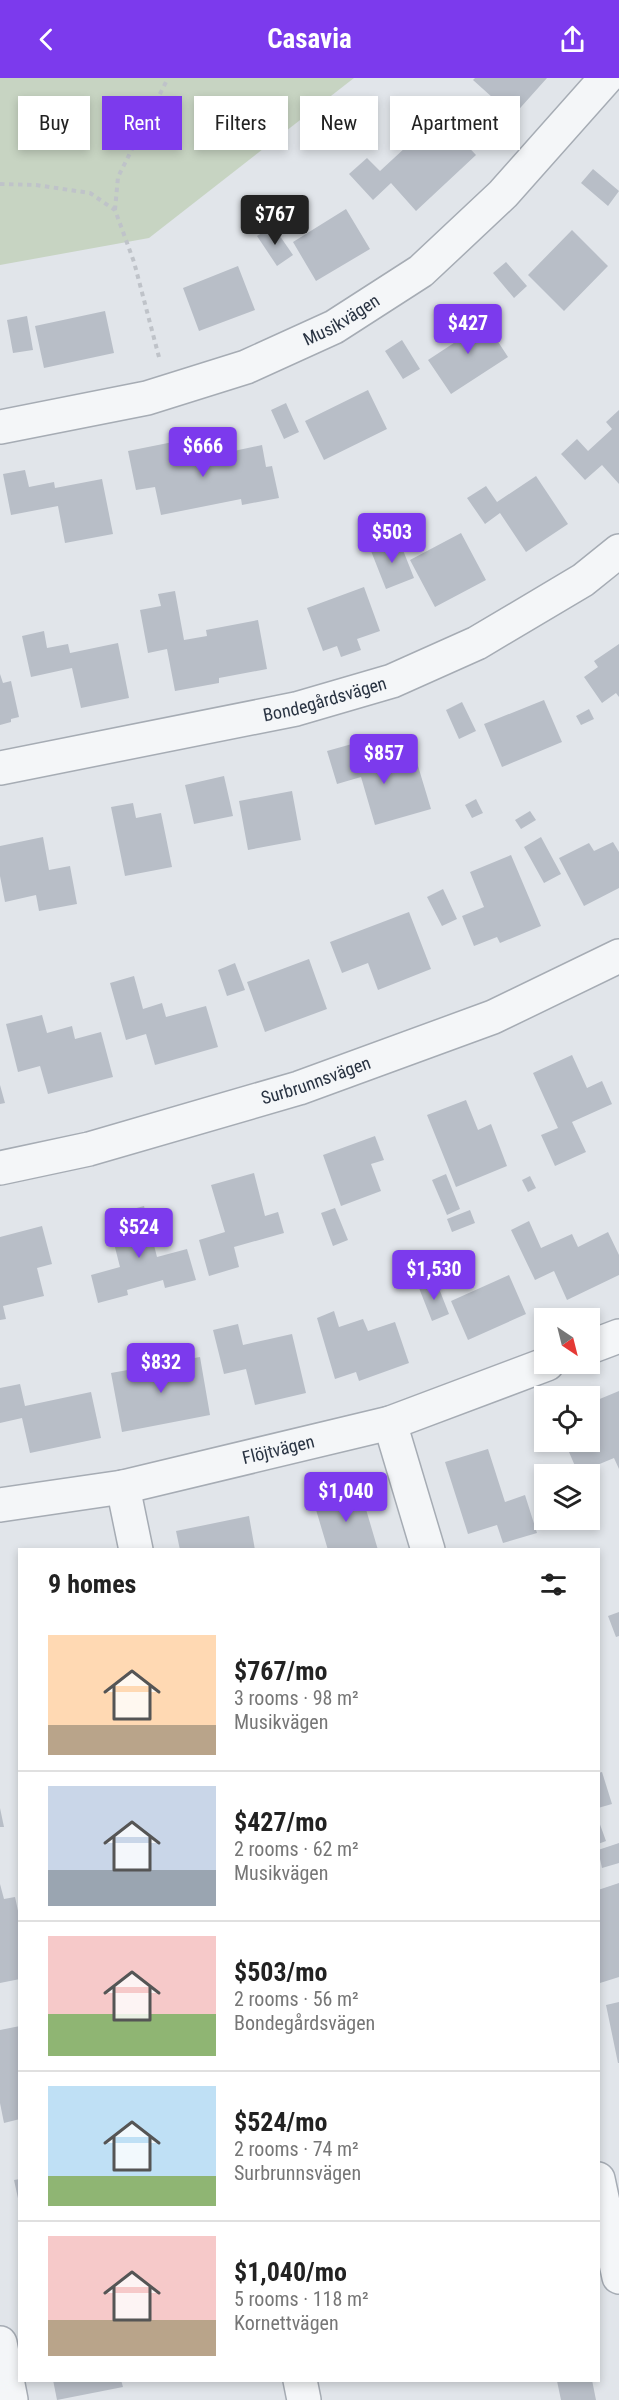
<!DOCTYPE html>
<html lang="en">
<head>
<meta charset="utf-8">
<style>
  body { margin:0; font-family:"Roboto Condensed",sans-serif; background:#f2f2f2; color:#222; height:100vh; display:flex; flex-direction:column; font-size:22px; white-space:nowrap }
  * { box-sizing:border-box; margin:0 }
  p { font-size:20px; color:#767676 }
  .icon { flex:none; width:33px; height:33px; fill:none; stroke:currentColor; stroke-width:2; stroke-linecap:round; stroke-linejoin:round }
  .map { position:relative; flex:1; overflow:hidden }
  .drawer { position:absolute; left:18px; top:1470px; width:582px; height:834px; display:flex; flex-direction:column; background:#fff; border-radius:0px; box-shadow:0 3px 9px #0003 }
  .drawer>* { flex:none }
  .banner { position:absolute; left:18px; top:18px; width:584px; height:54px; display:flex; gap:12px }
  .needle { width:39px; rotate:145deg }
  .tools { position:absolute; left:534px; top:1230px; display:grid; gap:12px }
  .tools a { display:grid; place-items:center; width:66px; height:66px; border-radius:0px; background:#fff; box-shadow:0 3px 9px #0003; font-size:30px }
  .price { position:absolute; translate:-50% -51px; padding:0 14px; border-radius:6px; background:#7c3aed; color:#fff; font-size:20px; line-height:39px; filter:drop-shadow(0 2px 3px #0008) }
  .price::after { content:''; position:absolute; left:50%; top:36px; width:18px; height:14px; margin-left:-9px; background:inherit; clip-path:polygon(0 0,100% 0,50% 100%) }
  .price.selected { background:#222; color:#fff }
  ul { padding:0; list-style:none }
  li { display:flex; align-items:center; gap:18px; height:150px; padding:0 30px }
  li+li { border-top:2px solid #e0e0e0 }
  li span { display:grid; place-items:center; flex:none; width:168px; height:120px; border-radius:0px; color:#555 }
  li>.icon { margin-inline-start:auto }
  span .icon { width:72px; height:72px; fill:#fffc; stroke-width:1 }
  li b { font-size:26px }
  h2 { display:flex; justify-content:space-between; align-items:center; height:72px; padding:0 30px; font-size:26px }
  .tag { padding:0 21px; border-radius:0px; background:#fff; box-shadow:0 3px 9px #0003; font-size:21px; line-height:54px }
  .tag.selected { background:#7c3aed; color:#fff }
  header { display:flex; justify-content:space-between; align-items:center; height:78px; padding:0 30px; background:#7c3aed; color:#fff; font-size:27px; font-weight:700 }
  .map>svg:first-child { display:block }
</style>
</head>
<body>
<header><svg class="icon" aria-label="back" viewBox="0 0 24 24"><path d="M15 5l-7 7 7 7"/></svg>Casavia<svg class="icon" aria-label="share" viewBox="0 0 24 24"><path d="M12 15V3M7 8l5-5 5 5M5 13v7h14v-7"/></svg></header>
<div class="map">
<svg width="619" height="2322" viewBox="0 0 619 2322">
  <rect width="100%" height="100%" fill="#e1e5ea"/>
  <path fill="#c7d4c2" d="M0,0H354L149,160L0,187Z"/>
  <path fill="#b8bec7" d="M475,0H547L513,38L473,2Z
    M472,22L500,47L486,63L458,37Z
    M431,29L476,77L416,133L391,105L373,122L349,96L367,80L380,93L420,56L412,47Z
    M593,91L619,113L608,128L581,105Z
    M346,131L370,171L316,203L293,164Z
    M273,148L293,177L277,188L257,158Z
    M572,152L608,188L564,233L528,197Z
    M506,184L527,208L514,220L493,195Z
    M238,188L255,232L199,253L183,210Z
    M105,233L114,275L44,290L35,248Z
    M480,236L508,279L451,316L428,282L463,259L458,250Z
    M27,238L33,272L13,275L7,242Z
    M402,262L420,291L403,301L385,273Z
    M368,312L387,351L324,382L305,343Z
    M286,325L299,354L284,361L271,332Z
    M619,332V406L602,387L585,402L561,376L577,361L588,373L612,351L606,344Z
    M173,364L178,385L262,367L266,389L272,388L279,420L242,427L241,421L161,437L155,409L136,412L128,373Z
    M25,392L29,409L54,404L55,410L102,401L113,456L65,465L58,428L11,437L3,396Z
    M536,398L568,446L526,474L500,435L485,446L467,420L486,408L497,424Z
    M461,455L486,502L435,529L410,482Z
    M399,462L414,500L386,511L371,473Z
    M364,509L380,553L357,561L361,572L341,579L337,568L323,573L307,530Z
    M175,513L184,562L207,558L206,552L258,542L267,591L219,600V605L175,613L167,571L148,575L140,532L161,528L158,516Z
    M44,553L47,570L68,566L70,575L118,565L129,620L81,630L72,590L31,599L22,558Z
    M619,566V619L616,615L602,625L584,599L598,589L594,583Z
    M0,596L3,605L11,603L19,639L11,641V644L0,647Z
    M544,622L562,664L502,689L484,646Z
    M462,624L476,653L459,661L446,632Z
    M589,631L594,641L581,647L576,638Z
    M352,666L359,694L415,678L431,731L375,747L361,699L337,706L327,673Z
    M224,698L233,738L194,746L185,707Z
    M292,713L301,762L248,772L239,723Z
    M476,721L483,735L472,740L465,727Z
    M133,725L136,740L161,735L172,789L125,798L111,729Z
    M530,733L536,742L521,751L515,742Z
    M43,759L49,792L70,788L77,826L39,833L36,817L5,824L0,798V768Z
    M541,759L561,796L544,805L524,769Z
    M613,764L619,774V810L584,828L559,780L589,765L594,773Z
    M511,777L541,848L500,865L497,859L474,868L462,838L484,829L470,794Z
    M443,811L457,841L442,848L427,819Z
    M409,834L431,891L378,912L368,885L342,895L330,864Z
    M309,881L327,931L265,954L247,904Z
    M235,885L245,912L227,918L218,892Z
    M134,898L143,931L162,925L166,939L206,928L218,969L155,987L146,956L126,962L110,905Z
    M42,937L47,955L72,948L75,961L101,954L113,999L48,1016L40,988L18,994L6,946Z
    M572,977L587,1010L602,1003L612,1026L572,1044L586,1074L555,1088L541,1057L558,1050L533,995Z
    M0,1007L5,1025L0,1026Z
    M466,1022L478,1052L491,1046L507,1088L456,1109L427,1037Z
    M375,1058L384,1082L371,1086L381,1113L341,1128L323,1077Z
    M254,1095L265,1138L278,1134L284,1155L234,1169L239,1189L209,1198L199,1162L225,1154L211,1107Z
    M446,1096L460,1131L447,1137L432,1102Z
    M530,1098L536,1110L528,1114L522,1102Z
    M144,1128L157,1179L187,1171L196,1202L165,1210L163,1202L127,1212L128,1217L98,1225L91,1197L120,1189L107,1138Z
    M335,1130L348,1162L333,1168L321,1135Z
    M470,1132L475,1145L452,1154L447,1141Z
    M529,1143L541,1170L572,1156L578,1169L608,1154L619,1177V1197L567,1222L554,1193L535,1202L511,1152Z
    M42,1148L52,1186L37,1190L44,1218L3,1228L6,1241L0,1242V1159Z
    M509,1197L526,1236L468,1262L451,1223Z
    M436,1203L449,1236L432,1243L419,1210Z
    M334,1233L339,1249L363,1241L368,1253L395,1244L409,1285L359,1303L356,1294L335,1301L317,1240Z
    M238,1246L243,1267L292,1256L306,1315L255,1327L246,1291L224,1296L213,1252Z
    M200,1279L210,1337L122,1354L111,1295Z
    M20,1306L25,1328L91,1314L101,1360L30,1375L22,1340L0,1345V1310Z
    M619,1313V1391L614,1380L578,1395L569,1374L593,1364L590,1354V1325Z
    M488,1371L505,1424L525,1417L537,1455L503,1465L497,1447L468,1456L445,1384Z
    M360,1411L378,1472H328L314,1425Z
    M249,1438L255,1472H180L176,1453Z
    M619,1534V1558L616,1559L608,1538Z
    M602,1694L612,1726L598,1730V1695Z
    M0,1730L4,1749H0Z
    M598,1741L606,1763L598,1766Z
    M619,1765V1785L602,1790L598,1772Z
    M619,1805V1899L600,1905L598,1812Z
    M0,1806L4,1821L15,1819L20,1842V1901L0,1905Z
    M619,1924V1985H618L606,1927Z
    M20,1948V2041L4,2045L0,2025V1952Z
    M20,2101V2125H19L14,2102Z
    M53,2302H121L123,2309L57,2322Z
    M562,2302H592L596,2322H561L557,2303Z"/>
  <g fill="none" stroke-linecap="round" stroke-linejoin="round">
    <defs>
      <g id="minor">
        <path id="s1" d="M0,349L147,320L246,289L334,249L421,193L503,116L606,0"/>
        <path id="s2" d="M0,690L296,631L392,603L477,565L583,502L619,473"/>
        <path id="s3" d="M0,1090L89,1071L299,1010L493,939L619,878"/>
        <path d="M590,1269L619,1258"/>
        <path d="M390,1345L428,1472"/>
        <path d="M123,1409L136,1472"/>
        <path id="s4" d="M0,1427L123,1409L390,1345L547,1286"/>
        <path d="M598,2101L619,2199"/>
        <path d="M0,2265L11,2322"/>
        <path d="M300,2302L304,2322"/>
      </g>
    </defs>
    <use href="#minor" stroke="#a6acb4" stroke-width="36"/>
    <path stroke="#bfc3c9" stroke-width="4" stroke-dasharray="4.5 4.5" stroke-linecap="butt" d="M0,106L36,107L90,115L115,132L134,184L160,283
      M115,132L118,99L168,0"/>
    <use href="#minor" stroke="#f4f6f8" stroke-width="33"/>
  </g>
  <g text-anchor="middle" stroke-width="5" stroke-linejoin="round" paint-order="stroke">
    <g font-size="18" fill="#293342" stroke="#f1f4f7">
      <text dy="6" stroke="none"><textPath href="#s1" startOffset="360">Musikvägen</textPath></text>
      <text dy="6" stroke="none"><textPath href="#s2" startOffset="332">Bondegårdsvägen</textPath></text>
      <text dy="6" stroke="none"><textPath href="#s3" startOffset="328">Surbrunnsvägen</textPath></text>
      <text dy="6" stroke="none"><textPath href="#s4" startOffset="284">Flöjtvägen</textPath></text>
    </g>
  </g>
</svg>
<div class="tools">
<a><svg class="needle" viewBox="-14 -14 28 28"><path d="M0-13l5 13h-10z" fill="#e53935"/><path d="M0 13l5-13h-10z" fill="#767676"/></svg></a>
<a><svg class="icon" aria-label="locate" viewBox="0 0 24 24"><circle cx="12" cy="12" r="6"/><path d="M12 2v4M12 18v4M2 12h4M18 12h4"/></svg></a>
<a><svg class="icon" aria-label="layers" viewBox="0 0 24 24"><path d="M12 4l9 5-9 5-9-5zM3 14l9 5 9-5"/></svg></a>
</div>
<b class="price selected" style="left:275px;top:168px">$767</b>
<b class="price" style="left:468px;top:277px">$427</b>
<b class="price" style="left:203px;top:400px">$666</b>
<b class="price" style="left:392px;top:486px">$503</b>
<b class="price" style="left:384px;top:707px">$857</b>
<b class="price" style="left:139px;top:1181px">$524</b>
<b class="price" style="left:434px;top:1223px">$1,530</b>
<b class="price" style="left:161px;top:1316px">$832</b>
<b class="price" style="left:346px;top:1445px">$1,040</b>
<div class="banner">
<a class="tag">Buy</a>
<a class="tag selected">Rent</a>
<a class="tag">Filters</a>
<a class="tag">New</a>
<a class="tag">Apartment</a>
</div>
<section class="drawer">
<h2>9 homes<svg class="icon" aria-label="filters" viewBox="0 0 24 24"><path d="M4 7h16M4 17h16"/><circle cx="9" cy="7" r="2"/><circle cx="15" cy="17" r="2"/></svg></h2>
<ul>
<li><span style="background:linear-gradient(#ffd9b3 75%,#b9a48a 0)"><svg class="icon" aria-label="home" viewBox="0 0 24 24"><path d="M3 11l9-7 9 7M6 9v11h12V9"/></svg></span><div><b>$767/mo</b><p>3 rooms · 98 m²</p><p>Musikvägen</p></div></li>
<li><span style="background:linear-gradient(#c9d6e8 70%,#9aa5b1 0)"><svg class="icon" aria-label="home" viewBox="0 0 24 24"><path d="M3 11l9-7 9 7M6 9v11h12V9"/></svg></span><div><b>$427/mo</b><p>2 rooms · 62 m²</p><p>Musikvägen</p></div></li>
<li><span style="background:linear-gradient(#f6c9c9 65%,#8fb573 0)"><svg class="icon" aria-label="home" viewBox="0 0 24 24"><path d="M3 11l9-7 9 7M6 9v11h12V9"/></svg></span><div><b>$503/mo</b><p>2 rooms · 56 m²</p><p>Bondegårdsvägen</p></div></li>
<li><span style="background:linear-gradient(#bfe0f5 75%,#8fb573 0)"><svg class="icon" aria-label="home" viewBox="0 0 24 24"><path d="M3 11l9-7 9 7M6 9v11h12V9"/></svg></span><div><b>$524/mo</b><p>2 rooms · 74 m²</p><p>Surbrunnsvägen</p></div></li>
<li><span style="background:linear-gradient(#f6c9c9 70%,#b9a48a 0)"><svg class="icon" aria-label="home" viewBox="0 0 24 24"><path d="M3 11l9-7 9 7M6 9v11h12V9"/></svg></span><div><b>$1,040/mo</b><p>5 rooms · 118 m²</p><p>Kornettvägen</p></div></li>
</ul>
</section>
</div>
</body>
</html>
